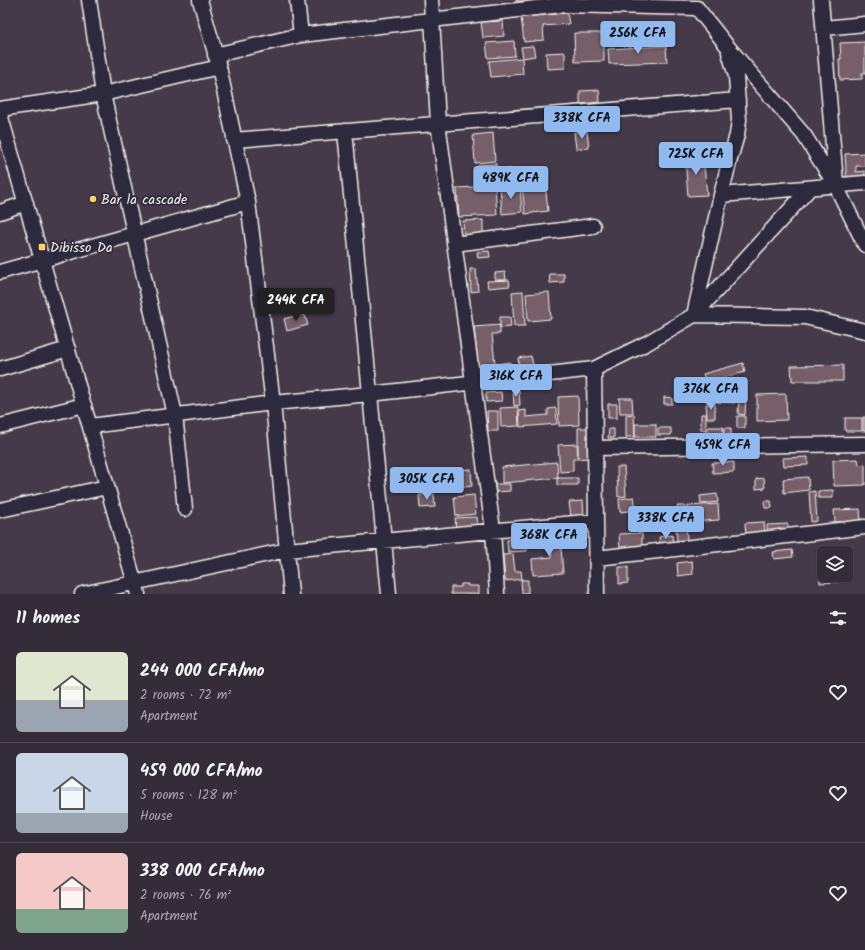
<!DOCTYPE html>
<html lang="en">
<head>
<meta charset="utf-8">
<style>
  body { margin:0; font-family:Kalam,sans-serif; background:#3f3843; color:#f1f3f6; height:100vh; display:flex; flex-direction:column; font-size:15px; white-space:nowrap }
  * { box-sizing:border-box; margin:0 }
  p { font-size:13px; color:#a9a7ae }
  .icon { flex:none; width:22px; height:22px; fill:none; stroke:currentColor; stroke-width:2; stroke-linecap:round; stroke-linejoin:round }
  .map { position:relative; height:594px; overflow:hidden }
  .details { display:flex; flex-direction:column; background:#342c38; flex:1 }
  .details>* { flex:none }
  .controls { position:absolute; left:817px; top:546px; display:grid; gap:8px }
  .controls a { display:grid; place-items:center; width:36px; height:36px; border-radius:6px; background:#342c38; box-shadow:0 1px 3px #0004,0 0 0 1px #4e4853; font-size:20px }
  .price { position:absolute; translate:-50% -34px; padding:0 9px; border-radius:4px; background:#90b9f0; color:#111; font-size:13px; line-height:26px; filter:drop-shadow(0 1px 2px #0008) }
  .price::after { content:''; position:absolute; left:50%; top:24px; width:12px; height:9px; margin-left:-6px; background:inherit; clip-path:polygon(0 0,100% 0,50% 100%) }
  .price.selected { background:#222; color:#fff }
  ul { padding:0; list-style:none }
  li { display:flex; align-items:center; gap:12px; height:100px; padding:0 16px }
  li+li { border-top:1px solid #4e4853 }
  li span { display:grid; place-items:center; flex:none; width:112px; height:80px; border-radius:6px; color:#555 }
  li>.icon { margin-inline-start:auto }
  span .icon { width:48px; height:48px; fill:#fffc; stroke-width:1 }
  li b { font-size:17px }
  h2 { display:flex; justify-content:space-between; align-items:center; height:48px; padding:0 16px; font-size:17px }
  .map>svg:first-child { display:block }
</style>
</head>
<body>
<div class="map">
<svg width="865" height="594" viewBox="0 0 865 594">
  <rect width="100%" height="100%" fill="#453a4a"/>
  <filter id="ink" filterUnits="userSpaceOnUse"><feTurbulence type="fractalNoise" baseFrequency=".025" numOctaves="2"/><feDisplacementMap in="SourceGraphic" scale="8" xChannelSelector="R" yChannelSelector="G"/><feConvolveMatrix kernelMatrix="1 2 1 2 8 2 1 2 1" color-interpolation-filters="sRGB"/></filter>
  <g filter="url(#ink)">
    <path fill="#775f6a" stroke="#f4f1e8" d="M516,0H536V1L516,2Z
      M567,13L569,24L543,26L544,40L524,42L521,17Z
      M503,21L504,36L483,38L481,22Z
      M659,28H666V39H659Z
      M574,33H604V61L575,62Z
      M514,41L515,56L488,58L486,43Z
      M865,42V73H862V79L840,80L839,59H841L840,43Z
      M533,46L535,56L523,58L521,47Z
      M666,46L667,62L609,64L608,49Z
      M565,52V68L547,69L546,53Z
      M522,58L523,74L491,77L489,61Z
      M599,90L600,102L580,104V91Z
      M587,131L589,148L576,149L574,132Z
      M493,133L495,161L475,163L473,135Z
      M865,153V166H856V172L865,171V182L847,184L845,154Z
      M703,156L707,195L688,196L685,158Z
      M496,164L497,182L479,183L478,165Z
      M502,169H511V178H502Z
      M545,182L548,211L525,214L522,185Z
      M520,185L522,212L502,214L500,187Z
      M495,186L497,215L459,217L457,188Z
      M483,220V237L464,238L463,221Z
      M489,251L490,257L478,258L477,252Z
      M470,269H476L478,291L471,292Z
      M505,272L506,280H495V273Z
      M549,274H564V282L550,283Z
      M509,280L510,286L488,288L487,281Z
      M523,291L525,326H514L512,292Z
      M549,292L551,319L528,321L526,294Z
      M304,313L308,325L287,331L284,319Z
      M500,317H510L511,327L500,328Z
      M500,325V334H492L495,364L510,362L512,375L479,378L474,327Z
      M531,356L533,365L519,367L518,358Z
      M743,363L745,372L706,382L703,374Z
      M843,365V381H792L791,366Z
      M519,390L520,405L514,406L513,391Z
      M501,392L502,401L486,402V393Z
      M706,394H735V403L706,402Z
      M786,394L787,420L757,421V395Z
      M739,395H746L745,415L738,414Z
      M578,396L579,425L559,426L558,397Z
      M664,397L672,398V404H664Z
      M619,398H632L633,413H620Z
      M608,404H617V418H608Z
      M706,404H715V418H707Z
      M518,407L519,426L501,427L500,408Z
      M556,408L557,424L520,427L519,411L526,410V417L548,415V409Z
      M487,411H498V431H488Z
      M634,414L635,437H626V415Z
      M701,414H706V430H701Z
      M737,416H745V428H737Z
      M863,417H865V431H863Z
      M845,418H862V431H845Z
      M635,424H656V437H635Z
      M708,427H723V435H708Z
      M578,428H588V458L578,459Z
      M658,428H671V435H658Z
      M724,428H731V435H724Z
      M609,429H614V438H608Z
      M577,444L578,459H573V471L560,472L558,445Z
      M808,457V465L784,466L783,458Z
      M858,459L859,465L865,464V485L834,486L833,460Z
      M557,462L558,478L502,483V467Z
      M734,462V472L713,473L712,463Z
      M617,467H624L626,496L618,497Z
      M471,469L472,486L463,487L462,470Z
      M808,477L809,490L784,493L783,479Z
      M557,478H578V485H557Z
      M764,478L765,488L756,489V479Z
      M435,479V491L421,492V480Z
      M495,484H510V491L496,492Z
      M833,490V498H818V491Z
      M815,491L817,521L811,522L809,492Z
      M434,494L435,507L420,508L419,495Z
      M717,494L718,502L701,504L700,496Z
      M474,495L476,514L456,516L454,497Z
      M634,497L636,510L620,512L619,499Z
      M583,501L584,516L571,517L569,502Z
      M764,501H771L772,508H765Z
      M718,504L719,520L689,522L688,506Z
      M677,506H685V512L678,513Z
      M860,509L861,521L835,522L834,510Z
      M686,514L687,541L677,542L676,515Z
      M477,517L478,527L456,529L455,518Z
      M764,522L765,535L746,536L745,523Z
      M788,524V532L767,533V525Z
      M642,533V549L620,550L619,534Z
      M560,535L563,573L533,575L532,559L552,557L551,547H539V537Z
      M672,535L673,544L660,545L659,537Z
      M507,540H526L527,551L508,552Z
      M792,550L793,557L774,559L773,552Z
      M513,554L515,571H521L522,579L505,581L503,555Z
      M692,561L693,574L678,576L677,563Z
      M619,567H628V583L619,584Z
      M824,567V575H838L839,582L820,583L819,568Z
      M521,580H528V593H522Z
      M461,584H468V586H479V594H451V587H461Z"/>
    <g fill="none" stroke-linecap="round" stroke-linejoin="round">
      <defs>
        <path id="minor" d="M89,0L103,94L175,415L185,509
          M200,0L218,63
          M297,0L301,35
          M431,0L438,123L493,530L497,594
          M821,0L836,183
          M824,28L865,24
          M215,55L301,35L562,5L697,8L728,47L804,135L836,186L865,245
          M0,109L103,94L219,67L248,202L273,403L291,594
          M0,114L138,594
          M345,131L389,594
          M234,140L738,100
          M721,195L730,159L737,135L739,120L736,76L729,52
          M0,212L26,203
          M454,244L593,226
          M0,272L248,202
          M694,315L721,195L865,183
          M694,315L810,188
          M0,369L68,349
          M594,369L597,594
          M0,426L84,405
          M90,426L273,403L370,394L594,369L647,343L694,315L805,317L865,331
          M595,448L865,444
          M0,510L107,487
          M597,558L865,527
          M82,594L287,550L596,521"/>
      </defs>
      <use href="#minor" stroke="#f4f1e8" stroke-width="17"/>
      <use href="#minor" stroke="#2f2a3d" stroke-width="14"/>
    </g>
  </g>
  <g fill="#ffd166" stroke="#2f2a3d" stroke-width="1.5">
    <circle cx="93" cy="199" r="4"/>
    <rect x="38" y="243" width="8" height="8" rx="2"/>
  </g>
  <g text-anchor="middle" stroke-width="3.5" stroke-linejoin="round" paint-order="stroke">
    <g font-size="14" fill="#f4f1e8" stroke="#2f2a3d" text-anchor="start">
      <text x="101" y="204">Bar la cascade</text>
      <text x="50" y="252">Dibisso Da</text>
    </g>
  </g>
</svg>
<div class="controls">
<a><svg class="icon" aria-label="layers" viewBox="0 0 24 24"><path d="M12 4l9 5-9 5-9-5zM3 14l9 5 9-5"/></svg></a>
</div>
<b class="price" style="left:638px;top:55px">256K CFA</b>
<b class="price" style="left:582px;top:140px">338K CFA</b>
<b class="price" style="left:696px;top:176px">725K CFA</b>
<b class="price" style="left:511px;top:200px">489K CFA</b>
<b class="price selected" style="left:296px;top:322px">244K CFA</b>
<b class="price" style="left:516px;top:398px">316K CFA</b>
<b class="price" style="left:711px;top:411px">376K CFA</b>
<b class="price" style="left:723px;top:467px">459K CFA</b>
<b class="price" style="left:427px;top:501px">305K CFA</b>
<b class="price" style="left:666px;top:540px">338K CFA</b>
<b class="price" style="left:549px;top:557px">368K CFA</b>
</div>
<section class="details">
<h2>11 homes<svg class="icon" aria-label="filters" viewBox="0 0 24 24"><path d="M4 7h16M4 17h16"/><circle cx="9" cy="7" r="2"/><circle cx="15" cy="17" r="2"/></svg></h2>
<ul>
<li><span style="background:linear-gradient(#dfe7d0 60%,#9aa5b1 0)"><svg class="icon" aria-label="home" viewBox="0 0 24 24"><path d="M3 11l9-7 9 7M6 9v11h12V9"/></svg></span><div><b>244 000 CFA/mo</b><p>2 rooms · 72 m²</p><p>Apartment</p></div><svg class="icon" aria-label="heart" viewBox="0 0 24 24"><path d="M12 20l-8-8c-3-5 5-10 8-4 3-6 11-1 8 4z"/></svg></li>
<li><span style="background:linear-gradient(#c9d6e8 75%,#9aa5b1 0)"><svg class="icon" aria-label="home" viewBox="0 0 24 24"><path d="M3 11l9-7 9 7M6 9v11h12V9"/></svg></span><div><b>459 000 CFA/mo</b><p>5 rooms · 128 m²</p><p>House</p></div><svg class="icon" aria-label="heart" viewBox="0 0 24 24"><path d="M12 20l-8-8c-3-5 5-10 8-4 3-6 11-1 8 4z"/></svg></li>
<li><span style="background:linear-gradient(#f6c9c9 70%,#7fa58c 0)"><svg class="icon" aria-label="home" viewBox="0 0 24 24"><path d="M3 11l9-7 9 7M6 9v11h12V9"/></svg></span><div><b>338 000 CFA/mo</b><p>2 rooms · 76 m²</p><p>Apartment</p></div><svg class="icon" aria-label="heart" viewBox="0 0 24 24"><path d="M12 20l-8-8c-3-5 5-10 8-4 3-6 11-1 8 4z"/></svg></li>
</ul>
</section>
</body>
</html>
